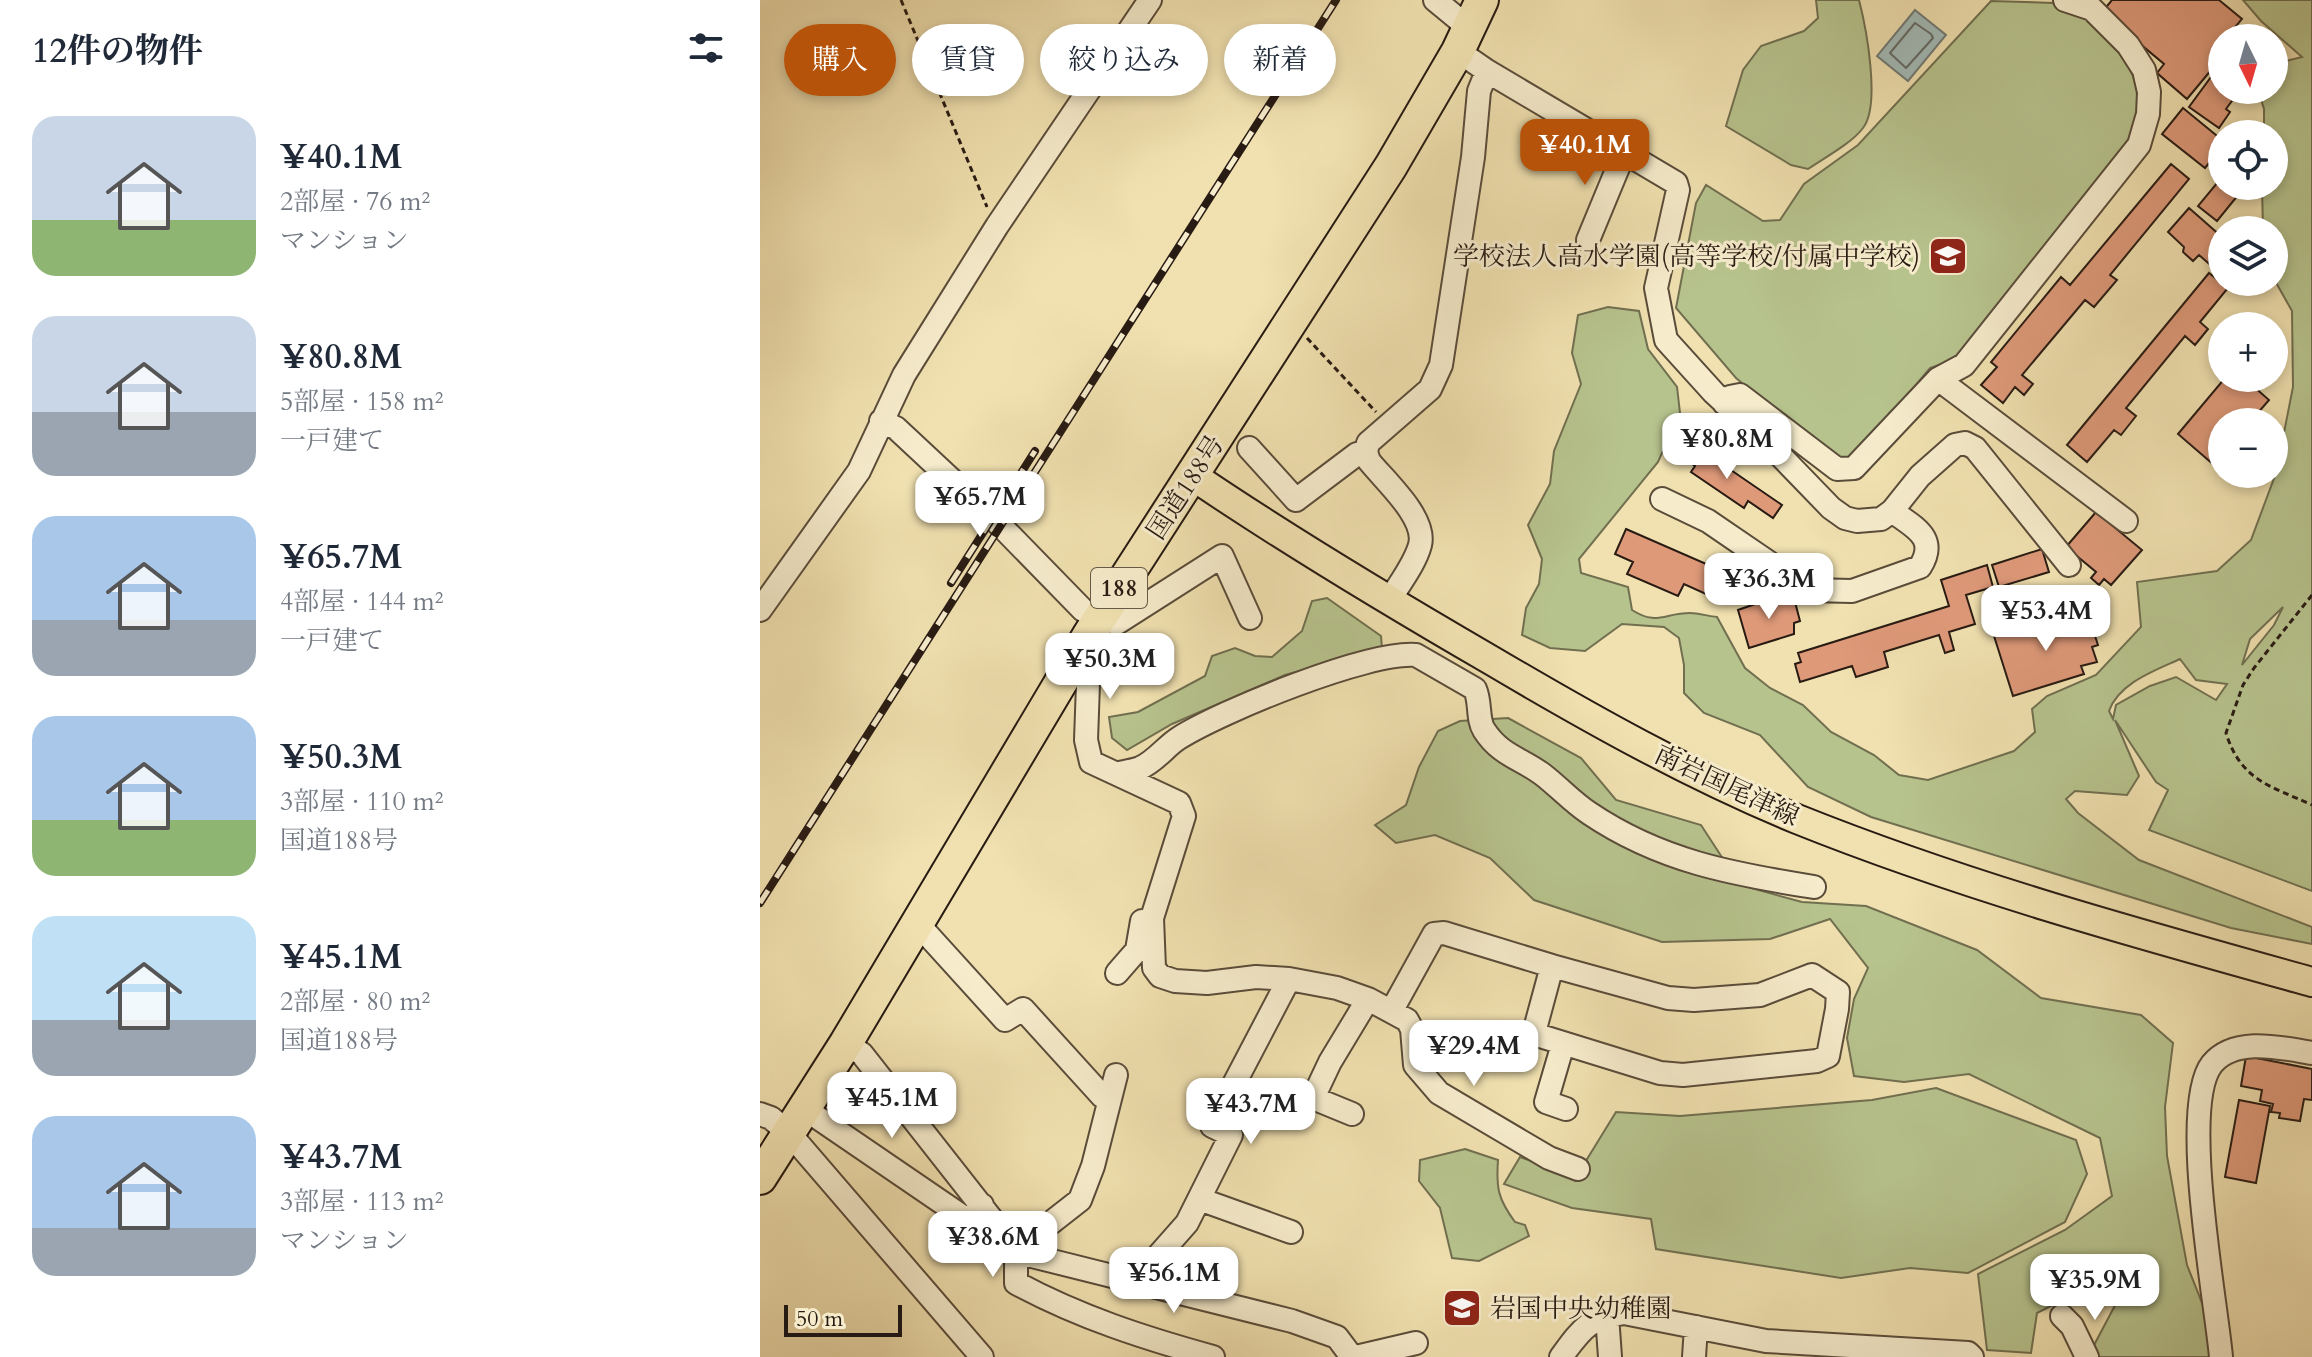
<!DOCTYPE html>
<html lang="ja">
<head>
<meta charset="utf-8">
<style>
  body { margin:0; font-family:Cardo,"Noto Serif JP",serif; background:#f6f6f7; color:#1f2937; height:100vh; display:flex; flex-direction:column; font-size:30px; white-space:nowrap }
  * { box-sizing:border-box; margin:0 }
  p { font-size:26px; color:#747a83 }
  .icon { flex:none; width:44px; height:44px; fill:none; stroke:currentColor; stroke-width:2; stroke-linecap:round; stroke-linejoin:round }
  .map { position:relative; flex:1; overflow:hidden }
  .details { display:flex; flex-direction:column; background:#fff; width:760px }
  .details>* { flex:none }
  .banner { position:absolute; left:24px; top:24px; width:760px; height:72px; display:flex; gap:16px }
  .needle { width:52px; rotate:175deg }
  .tools { position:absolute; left:1448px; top:24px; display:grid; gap:16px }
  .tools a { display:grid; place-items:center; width:80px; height:80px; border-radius:50%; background:#fff; box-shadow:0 4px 12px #0003; font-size:40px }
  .scale { position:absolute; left:24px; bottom:20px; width:118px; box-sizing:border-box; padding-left:8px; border:4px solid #281b13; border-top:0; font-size:22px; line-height:28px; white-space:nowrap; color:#281b13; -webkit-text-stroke:6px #f6eccc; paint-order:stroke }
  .price { position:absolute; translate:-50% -68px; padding:0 18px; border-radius:16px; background:#fff; color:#222; font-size:26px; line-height:52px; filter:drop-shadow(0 2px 4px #0008) }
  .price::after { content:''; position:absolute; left:50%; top:48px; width:24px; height:18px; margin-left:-12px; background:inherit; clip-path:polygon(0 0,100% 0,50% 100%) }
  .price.current { background:#b45309; color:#fff }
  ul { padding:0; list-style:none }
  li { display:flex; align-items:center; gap:24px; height:200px; padding:0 32px }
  li span { display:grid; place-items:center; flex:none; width:224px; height:160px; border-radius:24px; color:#555 }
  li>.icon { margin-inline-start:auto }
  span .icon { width:96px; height:96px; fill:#fffc; stroke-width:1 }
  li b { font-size:34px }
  h2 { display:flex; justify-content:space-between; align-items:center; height:96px; padding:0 32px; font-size:34px }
  .tag { padding:0 28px; border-radius:36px; background:#fff; box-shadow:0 4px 12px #0003; font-size:28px; line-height:72px }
  .tag.current { background:#b45309; color:#fff }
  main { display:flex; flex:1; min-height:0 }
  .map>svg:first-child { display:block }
</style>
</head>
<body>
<main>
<section class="details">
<h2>12件の物件<svg class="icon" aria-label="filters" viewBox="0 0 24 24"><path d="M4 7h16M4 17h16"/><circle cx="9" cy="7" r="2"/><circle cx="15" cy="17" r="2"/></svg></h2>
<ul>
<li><span style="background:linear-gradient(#c9d6e8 65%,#8fb573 0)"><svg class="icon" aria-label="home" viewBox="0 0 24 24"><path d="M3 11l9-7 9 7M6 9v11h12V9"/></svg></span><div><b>¥40.1M</b><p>2部屋 · 76 m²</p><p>マンション</p></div></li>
<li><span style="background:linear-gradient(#c9d6e8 60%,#9aa5b1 0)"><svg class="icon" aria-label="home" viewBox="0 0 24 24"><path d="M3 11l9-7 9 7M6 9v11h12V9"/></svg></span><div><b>¥80.8M</b><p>5部屋 · 158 m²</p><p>一戸建て</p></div></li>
<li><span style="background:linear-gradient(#a9c7e8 65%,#9aa5b1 0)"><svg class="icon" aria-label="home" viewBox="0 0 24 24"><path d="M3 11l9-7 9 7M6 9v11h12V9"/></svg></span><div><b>¥65.7M</b><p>4部屋 · 144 m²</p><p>一戸建て</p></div></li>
<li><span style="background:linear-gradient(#a9c7e8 65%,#8fb573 0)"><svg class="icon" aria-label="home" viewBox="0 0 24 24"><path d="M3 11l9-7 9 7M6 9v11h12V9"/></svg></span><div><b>¥50.3M</b><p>3部屋 · 110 m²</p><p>国道188号</p></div></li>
<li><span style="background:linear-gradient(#bfe0f5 65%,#9aa5b1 0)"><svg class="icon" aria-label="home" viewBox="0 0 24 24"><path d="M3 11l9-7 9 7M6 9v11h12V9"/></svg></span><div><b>¥45.1M</b><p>2部屋 · 80 m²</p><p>国道188号</p></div></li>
<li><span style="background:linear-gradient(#a9c7e8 70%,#9aa5b1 0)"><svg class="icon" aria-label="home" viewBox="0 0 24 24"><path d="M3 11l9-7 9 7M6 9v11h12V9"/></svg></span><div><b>¥43.7M</b><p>3部屋 · 113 m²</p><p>マンション</p></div></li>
</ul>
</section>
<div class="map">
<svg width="1552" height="1357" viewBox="0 0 1552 1357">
  <rect width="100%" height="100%" fill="#f1e1b0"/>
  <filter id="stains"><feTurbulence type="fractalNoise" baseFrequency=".0025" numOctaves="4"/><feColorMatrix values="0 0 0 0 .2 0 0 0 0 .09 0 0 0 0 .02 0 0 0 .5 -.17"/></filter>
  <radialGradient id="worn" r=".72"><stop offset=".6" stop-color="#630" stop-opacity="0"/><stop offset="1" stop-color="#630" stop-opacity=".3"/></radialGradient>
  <path fill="#b7c38d" stroke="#706f50" stroke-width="2" fill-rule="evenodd" d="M1056,0H1099C1106,27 1121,105 1103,128C1092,143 1064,158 1048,169L1031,165L966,126L983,70L1001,46L1044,31L1058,18Z
    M1483,0H1552V891L1389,830L1408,790L1396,782L1355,720L1379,776L1367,795L1315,791L1306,799L1318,813L1379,860L1552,927V944L1471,928L1111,817L1048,787L1000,735L944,713L924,693V665L919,638L904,627L862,624L825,651L790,648L762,635L766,608L779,584L782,559L768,525L790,484L794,451L821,384L812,353L818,315L848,307L879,311L888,349L917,387L920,413L898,462L819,559L821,573L868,587L872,610C897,626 904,613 930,613C938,613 948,616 957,617L985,668L1010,688L1043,705L1071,732L1114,755L1139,775L1168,780L1254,751L1275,732L1272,709L1287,696L1336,675L1381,627L1377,582L1457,571L1491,540L1516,473L1533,387L1532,311L1514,279V230H1503L1502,186H1514V134H1504V109L1498,90H1514V64L1542,57L1501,21ZM1523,607L1514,625L1482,665L1490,639ZM1420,659L1436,680L1467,684L1456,700L1416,677L1390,686L1356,705L1353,719L1349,711C1359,683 1394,671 1420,659Z
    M1231,1L1294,3L1333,19L1365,58L1377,85L1380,114L1376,141L1198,358L1170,368L1093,460L1077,462L976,378L916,308L936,203L946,185L1003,221L1020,220L1044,184L1098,145Z
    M567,598L621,636L622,648L525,675L412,724L367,750L352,738L349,717L378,712L445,676L452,656L475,648L495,656L512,657L542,631L552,601Z
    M748,718L821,758L856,800L941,825L980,885L1042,902L1106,906L1217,950L1281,998L1381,1015L1413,1043L1405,1107L1407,1156L1427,1265L1444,1308L1451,1357H1334L1332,1349L1361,1294L1331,1270L1303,1300L1277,1313L1271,1353L1227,1350L1218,1274L1305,1230L1352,1196L1340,1138L1209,1074L1144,1082L1094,1076L1087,1038L1094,999L1108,968L1070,919L1010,939L902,942L774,900L730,858L675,835L636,843L615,825L646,805L659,767L678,731L700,721Z
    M1176,1088L1316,1140L1327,1174L1305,1222L1208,1273L1150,1268L1081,1278L896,1249L891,1219L812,1208L744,1184L760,1157L816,1177L856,1112L920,1116L1112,1100Z
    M705,1149L738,1160C736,1188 738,1199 755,1222L765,1225L769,1236L719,1261L692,1258L680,1208L659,1181L660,1160Z"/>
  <path fill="#a1bab7" stroke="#717a75" stroke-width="2" d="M1155,10L1186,35L1148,81L1117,56Z"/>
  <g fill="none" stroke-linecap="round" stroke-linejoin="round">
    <path stroke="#646a65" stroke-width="2" d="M1155,23L1171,34L1173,38L1146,68L1130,53Z"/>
  </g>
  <path fill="#de9979" stroke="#281b13" stroke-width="2" d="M1352,0H1459L1482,19L1466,38H1462V43L1455,51L1462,57L1427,99L1397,73L1404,64L1342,12Z
    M1459,66L1462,69V90H1480L1466,109L1470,112L1459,128L1429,107Z
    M1423,108L1462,140V147L1445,168L1402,134Z
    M1411,164L1429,179L1350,275L1357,280L1334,307L1325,300L1262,375L1273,384L1264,395L1255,387L1243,403L1221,385L1237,367L1231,362L1301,277L1310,285Z
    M1462,177V186H1480L1483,189L1457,221L1438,206Z
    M1429,208L1462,237V275L1439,255L1433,261L1423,252L1424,247L1408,232Z
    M1449,273L1468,288L1440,322L1448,329L1435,345L1425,336L1366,408L1376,416L1361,435L1354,430L1327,462L1307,445Z
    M1470,282H1488L1480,291Z
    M1465,378H1484L1509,400L1490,422H1462V455L1454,465L1418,434Z
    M927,440L1022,505L1013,518L988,501L984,508L931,472L935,466L918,454Z
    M1336,512L1382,550L1351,585L1344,579L1339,585L1331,578L1336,572L1306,547Z
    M866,529L960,570L956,579L965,582L957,599L924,584L918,596L867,574L873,562L855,554Z
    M1282,549L1289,572L1239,587L1232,565Z
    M1227,565L1233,587L1206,595L1215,624L1189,632L1194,650L1185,653L1179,635L1124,652L1128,667L1096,677L1092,666L1040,682L1035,664L1041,662L1038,653L1189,606L1181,580Z
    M1021,595L1028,604L1035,602L1040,621L1034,623V634L989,648L978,610Z
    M1322,613L1327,628L1332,627L1338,645L1332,647L1337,662L1321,666L1324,674L1253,696L1234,636L1265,626L1266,631Z
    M1486,1056L1552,1069V1100L1544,1099L1540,1121L1519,1118L1520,1113L1511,1112L1513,1104L1500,1101L1502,1090L1481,1086Z
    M1479,1100L1510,1106L1496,1183L1465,1177Z"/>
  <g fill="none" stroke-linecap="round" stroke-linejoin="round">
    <defs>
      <path id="minor" d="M675,0L709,28
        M1305,0L1332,9L1368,45L1384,70L1389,92L1388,114L1379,145L1204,365L1178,379L1366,521
        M698,51L727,71L916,183L918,190L896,288L906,340L954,393L1011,446L1071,508L1085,518L1097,521L1121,519L1132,511L1160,476L1195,445L1205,443L1215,448L1309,565
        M828,240L864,153
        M964,403L970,397L980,395L1077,469L1094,468L1178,379
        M121,421L136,428L241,526L323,610L339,619L357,623L462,556L490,618
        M489,448L536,500L597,454L606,452
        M902,499L948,521L1049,590L1092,591L1160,567C1179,537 1153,527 1132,511
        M629,601C639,584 655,564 660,545C667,518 625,481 609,461L606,452L608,443L670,389L681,365L713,157L719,91L727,71
        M0,610L99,471L144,375L237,226L390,0
        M312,662L325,675L328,684L326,740L331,762L419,803L424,816L392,918L394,968L400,976L415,981L447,983L496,977L529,979L577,988L608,999L647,1020L652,1029L655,1065L679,1093L789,1158L818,1169
        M357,774C364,771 373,771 380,768C395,762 406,746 419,738C462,711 608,651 656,655L715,689C721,702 717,719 724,730C740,755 760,758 782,774C798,786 812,802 829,813C900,861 972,874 1054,887
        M157,923L245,1020L263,1009L342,1096L349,1100
        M792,966L908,998L934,1000L1000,995L1052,975L1078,992L1077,1009L1068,1056L1057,1061L923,1075L900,1073L777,1035L775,1029Z
        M357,973L377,950L382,921
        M632,1010L674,934L684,933L792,966
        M86,1043L102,1054L256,1250L268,1255L532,1321L577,1337L592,1357
        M803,1044L786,1102L806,1109
        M356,1075L333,1166L320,1200L256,1250V1283C319,1317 384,1338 453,1357
        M45,1109L209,1221L222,1205
        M0,1114L11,1118L30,1134L222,1357
        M592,1114L553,1098L570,1062L608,999
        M439,1199L531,1232
        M375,1282L427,1223L471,1135L452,1126L529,979
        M847,1315L850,1357
        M1302,1316L1312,1326L1327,1357
        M596,1357L656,1343
        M801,1357C821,1330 829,1317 864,1313L1006,1341L1208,1353L1212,1357
        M934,1357L936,1327
        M1461,1357C1456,1300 1419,1106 1452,1064C1475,1036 1522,1048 1552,1053"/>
      <path id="major" d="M433,476C529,541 629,601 729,659C829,718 930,775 1037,819C1204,886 1379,934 1552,982"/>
      <path id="highway" d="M0,1178L86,1043L329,635L631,166L698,51L722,0"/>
    </defs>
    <use href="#minor" stroke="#5a4c3a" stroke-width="26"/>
    <use href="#major" stroke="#281b13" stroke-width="32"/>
    <use href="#highway" stroke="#281b13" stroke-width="36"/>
    <path stroke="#281b13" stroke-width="3" stroke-dasharray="6 4" stroke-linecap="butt" d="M141,0L227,207
      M547,338L616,412
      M1552,595L1494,668L1483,685L1466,733C1481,781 1511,786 1552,805"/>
    <use href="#minor" stroke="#f6eccc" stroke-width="22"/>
    <use href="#major" stroke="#f1e1b0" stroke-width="28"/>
    <use href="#highway" stroke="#f1e1b0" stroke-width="32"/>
    <defs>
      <path id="rail" d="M191,583L275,451
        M0,903L576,0"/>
    </defs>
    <use href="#rail" stroke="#281b13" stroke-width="8"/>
    <use href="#rail" stroke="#f6eccc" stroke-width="5" stroke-dasharray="15" stroke-linecap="butt"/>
  </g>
  <defs>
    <symbol id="school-square" viewBox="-11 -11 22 22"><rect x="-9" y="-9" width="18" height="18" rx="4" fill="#8f2418" stroke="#f6eccc"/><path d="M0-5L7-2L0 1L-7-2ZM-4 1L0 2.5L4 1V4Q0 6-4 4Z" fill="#fff"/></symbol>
  </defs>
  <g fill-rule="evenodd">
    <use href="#school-square" x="1166" y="234" width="44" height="44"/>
    <use href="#school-square" x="680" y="1286" width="44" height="44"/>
  </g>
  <g text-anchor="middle" stroke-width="6" stroke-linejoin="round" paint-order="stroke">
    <rect fill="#f6eccc" stroke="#665a4a" stroke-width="2" x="331" y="568" width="56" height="40" rx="6"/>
    <g font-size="24" font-weight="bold" fill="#281b13">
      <text x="359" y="596">188</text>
    </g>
    <g font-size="26" fill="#281b13" stroke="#f6eccc" text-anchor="end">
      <text x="1160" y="265">学校法人高水学園(高等学校/付属中学校)</text>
      <text x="730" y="1317" text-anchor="start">岩国中央幼稚園</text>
    </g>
    <g font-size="26" fill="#281b13" stroke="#f6eccc">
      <text transform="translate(425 487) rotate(-57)" y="9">国道188号</text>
      <text transform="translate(967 785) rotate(25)" y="9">南岩国尾津線</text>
    </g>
  </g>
  <rect width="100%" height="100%" filter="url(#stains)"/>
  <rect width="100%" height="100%" fill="url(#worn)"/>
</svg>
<div class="tools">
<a><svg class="needle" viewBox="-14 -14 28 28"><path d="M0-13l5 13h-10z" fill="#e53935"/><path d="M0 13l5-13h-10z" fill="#747a83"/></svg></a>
<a><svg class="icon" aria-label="locate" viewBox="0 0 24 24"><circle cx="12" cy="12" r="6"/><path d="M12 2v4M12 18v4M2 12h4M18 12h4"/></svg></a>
<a><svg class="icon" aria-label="layers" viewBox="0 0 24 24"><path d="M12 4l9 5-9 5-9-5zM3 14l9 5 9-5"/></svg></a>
<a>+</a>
<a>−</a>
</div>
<div class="scale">50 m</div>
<b class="price current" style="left:825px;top:187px">¥40.1M</b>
<b class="price" style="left:967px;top:481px">¥80.8M</b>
<b class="price" style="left:220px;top:539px">¥65.7M</b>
<b class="price" style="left:1009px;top:621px">¥36.3M</b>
<b class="price" style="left:1286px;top:653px">¥53.4M</b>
<b class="price" style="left:350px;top:701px">¥50.3M</b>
<b class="price" style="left:714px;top:1088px">¥29.4M</b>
<b class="price" style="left:132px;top:1140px">¥45.1M</b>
<b class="price" style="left:491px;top:1146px">¥43.7M</b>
<b class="price" style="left:233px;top:1279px">¥38.6M</b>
<b class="price" style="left:414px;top:1315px">¥56.1M</b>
<b class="price" style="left:1335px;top:1322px">¥35.9M</b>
<div class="banner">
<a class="tag current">購入</a>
<a class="tag">賃貸</a>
<a class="tag">絞り込み</a>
<a class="tag">新着</a>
</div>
</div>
</main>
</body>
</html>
